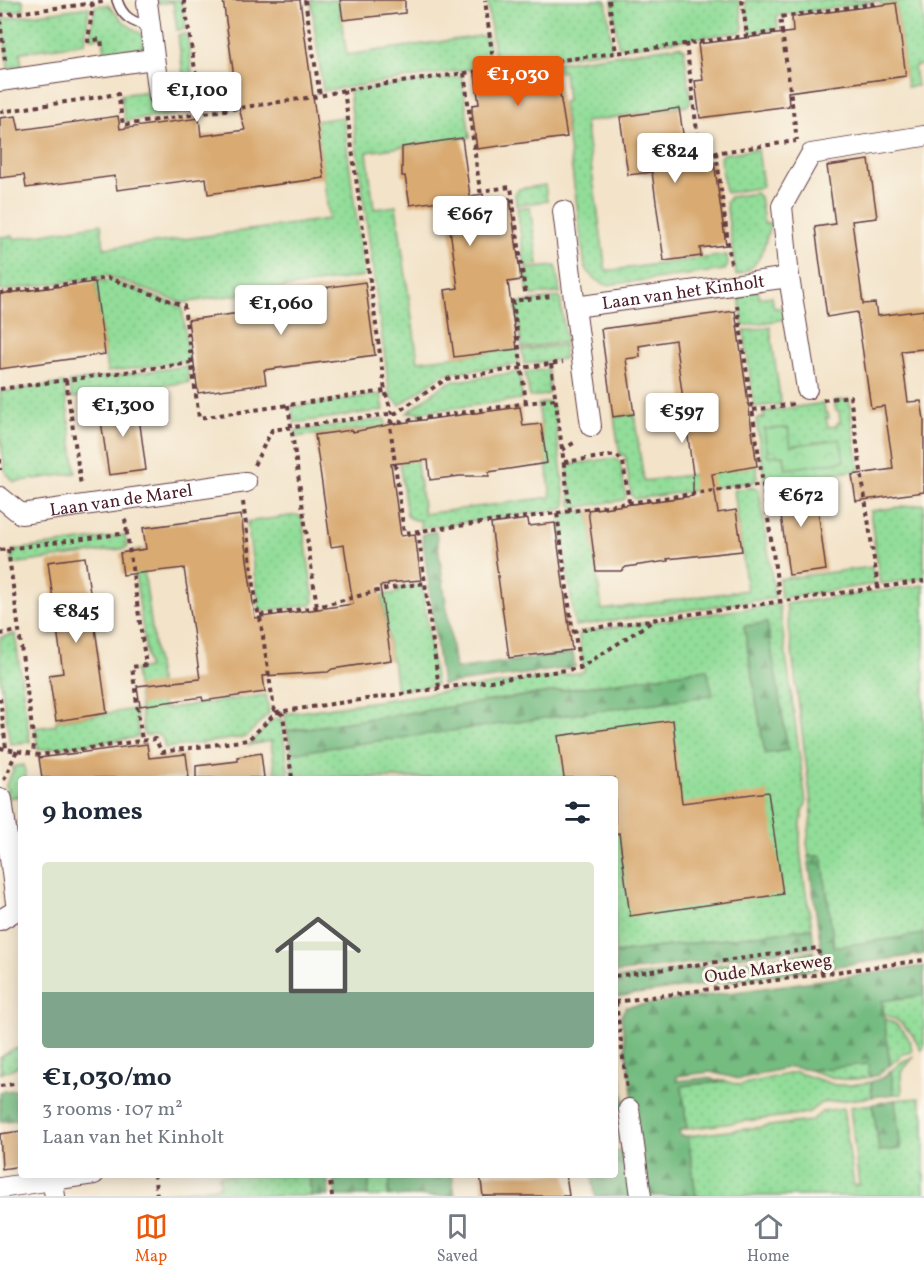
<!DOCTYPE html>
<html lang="en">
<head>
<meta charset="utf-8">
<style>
  body { margin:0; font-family:Vollkorn,serif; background:#f6f6f7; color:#1f2937; height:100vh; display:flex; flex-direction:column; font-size:22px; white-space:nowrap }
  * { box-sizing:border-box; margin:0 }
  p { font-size:20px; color:#747a83 }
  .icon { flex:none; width:33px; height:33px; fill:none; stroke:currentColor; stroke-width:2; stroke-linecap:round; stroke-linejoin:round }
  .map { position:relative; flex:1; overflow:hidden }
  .drawer { position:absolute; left:18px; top:776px; width:600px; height:402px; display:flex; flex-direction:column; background:#fff; border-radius:6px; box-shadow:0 3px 15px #0003 }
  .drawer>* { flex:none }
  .price { position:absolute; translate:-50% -51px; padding:0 14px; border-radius:6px; background:#fff; color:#222; font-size:20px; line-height:39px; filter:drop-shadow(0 2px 3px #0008) }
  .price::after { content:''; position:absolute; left:50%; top:36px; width:18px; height:14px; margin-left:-9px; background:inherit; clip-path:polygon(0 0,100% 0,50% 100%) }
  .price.current { background:#ea580c; color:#fff }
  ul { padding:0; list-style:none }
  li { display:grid; align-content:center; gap:12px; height:318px; padding:0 24px }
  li+li { border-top:2px solid #e0e1e3 }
  li span { display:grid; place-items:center; height:186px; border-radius:6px; color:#555 }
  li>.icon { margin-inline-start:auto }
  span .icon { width:108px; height:108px; fill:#fffc; stroke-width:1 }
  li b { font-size:26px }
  h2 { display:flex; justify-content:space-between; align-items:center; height:72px; padding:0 24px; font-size:26px }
  .dock { display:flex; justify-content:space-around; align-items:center; height:84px; border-top:2px solid #e0e1e3; background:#fff; font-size:16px; color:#747a83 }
  .dock a { display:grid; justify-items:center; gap:3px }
  .dock .current { color:#ea580c }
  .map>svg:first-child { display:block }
</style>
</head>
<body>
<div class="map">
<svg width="924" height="1196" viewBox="0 0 924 1196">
  <defs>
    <pattern id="grass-dots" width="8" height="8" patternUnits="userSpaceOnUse" patternTransform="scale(1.5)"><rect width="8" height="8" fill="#92dd99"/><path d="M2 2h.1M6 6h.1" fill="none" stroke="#7fbd84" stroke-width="1.8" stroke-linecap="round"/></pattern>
    <pattern id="forest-firs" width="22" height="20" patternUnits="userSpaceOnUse" patternTransform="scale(1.5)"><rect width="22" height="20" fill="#75bc81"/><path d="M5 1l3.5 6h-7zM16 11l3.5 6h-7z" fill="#62986a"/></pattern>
    <pattern id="park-crowns" width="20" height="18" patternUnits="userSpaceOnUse" patternTransform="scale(1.5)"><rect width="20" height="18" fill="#92dd99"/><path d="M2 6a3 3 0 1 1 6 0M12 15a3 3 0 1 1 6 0" fill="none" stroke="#7fbd84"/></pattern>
  </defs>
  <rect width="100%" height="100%" fill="#fbf7ec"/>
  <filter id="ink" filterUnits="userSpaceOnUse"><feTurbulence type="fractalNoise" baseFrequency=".0167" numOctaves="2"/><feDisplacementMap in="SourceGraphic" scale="12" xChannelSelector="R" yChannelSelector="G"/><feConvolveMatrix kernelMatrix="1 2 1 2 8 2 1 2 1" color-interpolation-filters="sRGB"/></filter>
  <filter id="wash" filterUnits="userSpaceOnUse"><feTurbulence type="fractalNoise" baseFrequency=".008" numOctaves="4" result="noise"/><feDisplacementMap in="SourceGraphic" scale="24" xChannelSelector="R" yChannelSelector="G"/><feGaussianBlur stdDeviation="1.35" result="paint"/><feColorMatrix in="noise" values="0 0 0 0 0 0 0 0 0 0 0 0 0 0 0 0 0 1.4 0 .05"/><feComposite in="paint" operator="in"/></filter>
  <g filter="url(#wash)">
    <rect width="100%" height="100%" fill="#f3e3c9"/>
    <path fill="url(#grass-dots)" stroke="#6e7e62" stroke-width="1.5" fill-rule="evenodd" d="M0,0H23L24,10L1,13Z
      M153,0H182L186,29L177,30L173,2L153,4Z
      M311,0H338L347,55L487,35L491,66L323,91Z
      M487,0H606L612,50L496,66Z
      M612,0H739L743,28L741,32L622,48L618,45Z
      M745,0H921L924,20V64L916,66L914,68L917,86L907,87L896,3L881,5L880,1L777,16L778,29L751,33L749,30Z
      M108,5L125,23L141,34L144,39V47L105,53L103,37L90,38L95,6Z
      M89,7L85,43L22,52L20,53L22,66L8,68L2,19Z
      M187,34L195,96L186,97L178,35Z
      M679,46L684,49L691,101L687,106L585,122L606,271L727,255L728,265L725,270L606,285L593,278L585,267L563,102L567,101L564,71L559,72L557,63Z
      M462,76L470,137L367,152L374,209L396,206L418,361L517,349L519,364L443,374L400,405L390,396L349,91Z
      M148,91L151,108L196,102L197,111L125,121L121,95Z
      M343,117L364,276L182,303L109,276L0,291V237L13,236L14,239L101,224L104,248L155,243L329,219L316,121Z
      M758,149L763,187L727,193L725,191L720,157L723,154Z
      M545,185L547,201L516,205L515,193L519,189Z
      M756,193L760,197L764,223H771C764,244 762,270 736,275L726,202L730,197Z
      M530,207L538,264L525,266L517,208Z
      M556,266L560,293L532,295L528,292L525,269Z
      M110,280L182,307L189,361L107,372L95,282Z
      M758,290L759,298L772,296L774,308L784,307L786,319L743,326L739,293Z
      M560,297L566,342L522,348L516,307L520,303Z
      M770,327L781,404L754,407L744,331Z
      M564,345V359L524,364L522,350Z
      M187,366L189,382L72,398L69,382Z
      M548,369L550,385H548L549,393L546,395L530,397L525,372Z
      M520,372L522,399L423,412V414H420V412L407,413L441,387L450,382Z
      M64,383L76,473L14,482L5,472L0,433V392Z
      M381,394L384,410L294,423L292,407Z
      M849,399L859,470L765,483L756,419L764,418L763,412L824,403L825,413H828L829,418H826L828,427L837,426V423L840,422L839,411H836L834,401ZM840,440L786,468L784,455L790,446Z
      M548,402L553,406L566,505L563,509L421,528L420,520H414L407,516L395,431L414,443L424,514L551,497L538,404Z
      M634,414L644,481L757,466V478L754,482L635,499L631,495L625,455H620L614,417Z
      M385,419L386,426L296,437L295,431Z
      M615,458L620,462L626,497L623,500L574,508L571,505L567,465Z
      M755,487L759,491L775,598L575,626L560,519L563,514L588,510L602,610L747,590L734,490Z
      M924,504V578L880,584L870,511Z
      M297,515L302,518L314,601L311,605L265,611L259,608L247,522Z
      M125,535L127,548L13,564L11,555L14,550Z
      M141,549L163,709L266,695L269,713L246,737L165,748L163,739L156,734L144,736L135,670L148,668L132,551Z
      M872,567L875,584L781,598L779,579Z
      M422,585L436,685L397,691L393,660H391L382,595L398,593V588Z
      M924,585V934L834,947L822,856H809L807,843L812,811L786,604Z
      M779,604L806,803C792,836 807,893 812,928L615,953V778H294L291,753L712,694L706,669L287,731L285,714L584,672L579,636L581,632ZM767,623L788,750L765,754L744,626Z
      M15,634L30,742L10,744L0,675V637Z
      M135,709L139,737L38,750L35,728L56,725V721Z
      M281,718L289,778H276L271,741L249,745L274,719Z
      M24,765L26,778H21V802L19,796L8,798L6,785L13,771V767Z
      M924,995V1047L921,1050C913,1033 901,1020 884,1014L882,1000Z
      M884,1018C899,1024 911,1035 912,1052L903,1054L890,1065Z
      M21,1048V1065L0,1074V1070L2,1069L0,1066V1058L13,1049Z
      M914,1057L901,1072L902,1094H894L891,1071L903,1061Z
      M868,1063L870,1077C845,1082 833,1079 810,1070Z
      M796,1072L835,1085H851L871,1082L872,1097L821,1103L808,1113L687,1129L682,1086L724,1081L740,1085Z
      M919,1098L924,1117V1196H696L688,1136L811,1121L823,1111L843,1108L854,1186L859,1185L850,1107L873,1104L879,1151L900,1149L895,1100Z
      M309,1175L311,1196L160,1195L220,1186L219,1175Z
      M370,1175H391L388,1196H368Z"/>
    <path fill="url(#forest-firs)" stroke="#606e56" stroke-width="1.5" d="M436,531L455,669L573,653L575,667L442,685L422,534Z
      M767,623L788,750L765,754L744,626Z
      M707,669L713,695L291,753L287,731Z
      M808,856H822L834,947L924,934V954L824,968Z
      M812,928L814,947L615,973V953Z
      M814,951L817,969L615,997V979Z
      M924,966V995L882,1001L890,1065L878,1075L870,1077L868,1064L810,1070L790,1067L739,1079L710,1072L677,1076V1081L706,1078L724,1081L682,1086L687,1129L679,1131L680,1136H688L696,1196H647L621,1016L626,1007Z
      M615,1042L625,1107L615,1109Z
      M891,1071L894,1094L872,1097L871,1082L884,1077Z
      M21,1089V1119L0,1122V1092Z
      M895,1100L901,1149L879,1151L873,1104Z
      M615,1151L624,1152L630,1159L635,1196H595L592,1175L615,1174Z
      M309,1175H327L329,1196H311Z
      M333,1175H370L368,1196H336Z
      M391,1175H452L455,1196H388Z"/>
    <path fill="url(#park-crowns)" stroke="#6e7e62" stroke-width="1.5" d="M788,428L791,446L840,439L844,461L786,469L784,455L768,456L764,429Z"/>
    <g id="blocks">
      <path fill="#d9aa72" d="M223,0H300L324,178L208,194L206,178L117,190L115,176L26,188L24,175L0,178V118L16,116L19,130L118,116L120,129L199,118L201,136L245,130L238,105Z
        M340,0H405V13L343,20Z
        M896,3L906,76L788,92L789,106L700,118L695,81L703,80L698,44L793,32L792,17Z
        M555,64L567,137L477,149L472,112V105L479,104L475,75Z
        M679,108L688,166L714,162L726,245L700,248L701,256L664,261L652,172L628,175L620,117Z
        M462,138L470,196L483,194L484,201L510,198L521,280L508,282L517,349L454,357L445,290L458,288L446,200L410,205L405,176H402V147Z
        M869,160L877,218L852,221L863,304L875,303L877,316L924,310V349L901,351L908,402L921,401L924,419V492L856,501L852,475L893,469L891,451L884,406L871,408L857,312L827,317L815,227L835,224L827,166Z
        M95,282L105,354L0,369V294Z
        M365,282L375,355L264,370L266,384L198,393L188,320L255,311L253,298Z
        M735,311L757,466L712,474L718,513L736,510L742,551L667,559L668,561L626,567L621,571H596L588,510L693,496V474L675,340L639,346L640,357L626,359L634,414L613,417L601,329Z
        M137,402L146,470L109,475L99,407Z
        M520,407L523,426L541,424L547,463L489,472V476H460L430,480L428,460L391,464L401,536L415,534L421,580L388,583V585L380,586L391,660L332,669L328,672L263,676L265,692L203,701L202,697L140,706L137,686L200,679L184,568L123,575L120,553L146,549L143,528L241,515L255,618L353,604L344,545L331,547L315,435L352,430L353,432L393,424Z
        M814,480L826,570L789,575L777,485Z
        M528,519L529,526L555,523L572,650L509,658L491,524Z
        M85,557L107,713L56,721L49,675L63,673L48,562Z
        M673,720L682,803L768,792L783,894L630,916L619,833L615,834V778H564L558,736Z
        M147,744L149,758L186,754L189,778H42L39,758Z
        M261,753L264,778H196V766L238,761V757Z
        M21,1131V1166L2,1169L0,1134Z
        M480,1174H566L569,1196H483Z"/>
    </g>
  </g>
  <g filter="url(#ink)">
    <use href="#blocks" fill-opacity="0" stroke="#633c43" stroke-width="1.5"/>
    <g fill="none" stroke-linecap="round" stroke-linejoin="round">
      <defs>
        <path id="service" d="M117,0C122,17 133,23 150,26"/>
        <g id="minor">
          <path d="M147,2L159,96"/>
          <path d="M0,81L153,59"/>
          <path id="s1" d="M563,211L575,307L789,277L782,206L811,154L924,136"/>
          <path d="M789,277L807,389"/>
          <path d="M575,307L591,426"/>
          <path id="s2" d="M0,497L21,514L246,482"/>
          <path d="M0,920L17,910L2,799"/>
          <path d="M629,1109L641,1196"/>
          <path d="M0,1188L52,1180"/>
          <path d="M55,1196L52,1180L94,1174"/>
        </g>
      </defs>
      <use href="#service" stroke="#633c43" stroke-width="12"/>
      <use href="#minor" stroke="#633c43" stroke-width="22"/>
      <path stroke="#633c43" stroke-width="4" stroke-dasharray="4.5 4.5" stroke-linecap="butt" d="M184,0L202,114
        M305,0L320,96L344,90L494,69L485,0
        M609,0L616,53
        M742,0L747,35
        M93,3L88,41L101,39L102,47
        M0,15L103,2
        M0,20L5,61
        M782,31L797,140
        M686,43L700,155L796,141
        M494,69L782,31L780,17L879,3
        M464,73L480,191L511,187L526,299
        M344,90L385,391L392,414L390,425L404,533L557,513L572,627L575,634L580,668
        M178,101L199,99
        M0,112L118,94L123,125L320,96
        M716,152L731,265
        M0,293L109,278L184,306L199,418L385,391
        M737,305L780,601
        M551,364L570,511
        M66,380L81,486
        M0,389L191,363
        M823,400L850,396L878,587
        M526,403L513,301L552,296
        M288,405L317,607
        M753,410L794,404
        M390,423L555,399
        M562,450L577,441
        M0,459V470
        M564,462L616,455L623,462L629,502
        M254,465L272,430L396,413L446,379L563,362
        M243,502L257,609L260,617L274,709L283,715L292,778
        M557,513L763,484
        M125,519L127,533
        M418,531L439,688
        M8,549L34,743L33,754
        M0,550L127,533L146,665L132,667L142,741
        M260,615L317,607L385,589L425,583
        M573,631L924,581
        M0,634L19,631
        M0,698L6,748
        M0,748L39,755L155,739L162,752L248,740L277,712L580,668L656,619
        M4,780L17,750
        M615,976L818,948L822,974
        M615,1002L924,960
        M616,1002L627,1090
        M0,1086L21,1083
        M154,1174L157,1196
        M329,1174L332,1196"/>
      <use href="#service" stroke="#fff" stroke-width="9"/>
      <use href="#minor" stroke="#fff" stroke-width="20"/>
    </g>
  </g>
  <g text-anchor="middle" stroke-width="6" stroke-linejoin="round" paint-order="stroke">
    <g font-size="18" fill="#4a1f2b" stroke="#fbf7ec">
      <text dy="6" stroke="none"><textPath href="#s1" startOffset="206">Laan van het Kinholt</textPath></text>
      <text dy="6" stroke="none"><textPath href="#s2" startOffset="128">Laan van de Marel</textPath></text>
      <text transform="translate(768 968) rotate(-8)" y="6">Oude Markeweg</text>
    </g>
  </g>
</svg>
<b class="price current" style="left:518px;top:107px">€1,030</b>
<b class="price" style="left:197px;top:123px">€1,100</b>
<b class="price" style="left:675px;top:184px">€824</b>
<b class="price" style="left:470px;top:247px">€667</b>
<b class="price" style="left:281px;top:336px">€1,060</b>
<b class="price" style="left:123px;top:438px">€1,300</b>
<b class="price" style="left:682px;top:444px">€597</b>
<b class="price" style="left:801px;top:528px">€672</b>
<b class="price" style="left:76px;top:644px">€845</b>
<section class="drawer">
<h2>9 homes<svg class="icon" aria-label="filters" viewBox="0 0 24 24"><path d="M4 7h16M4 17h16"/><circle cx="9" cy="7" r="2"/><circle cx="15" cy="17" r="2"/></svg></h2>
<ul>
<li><span style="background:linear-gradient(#dfe7d0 70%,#7fa58c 0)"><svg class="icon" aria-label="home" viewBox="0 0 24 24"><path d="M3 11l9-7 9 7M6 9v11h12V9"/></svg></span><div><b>€1,030/mo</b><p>3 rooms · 107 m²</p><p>Laan van het Kinholt</p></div></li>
</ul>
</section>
</div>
<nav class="dock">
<a class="current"><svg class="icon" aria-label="map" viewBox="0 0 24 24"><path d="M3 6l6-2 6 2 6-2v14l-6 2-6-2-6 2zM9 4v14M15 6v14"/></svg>Map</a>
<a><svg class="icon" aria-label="saved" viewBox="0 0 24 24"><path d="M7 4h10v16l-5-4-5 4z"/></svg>Saved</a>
<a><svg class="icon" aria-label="home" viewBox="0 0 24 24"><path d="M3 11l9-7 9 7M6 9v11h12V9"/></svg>Home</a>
</nav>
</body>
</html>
